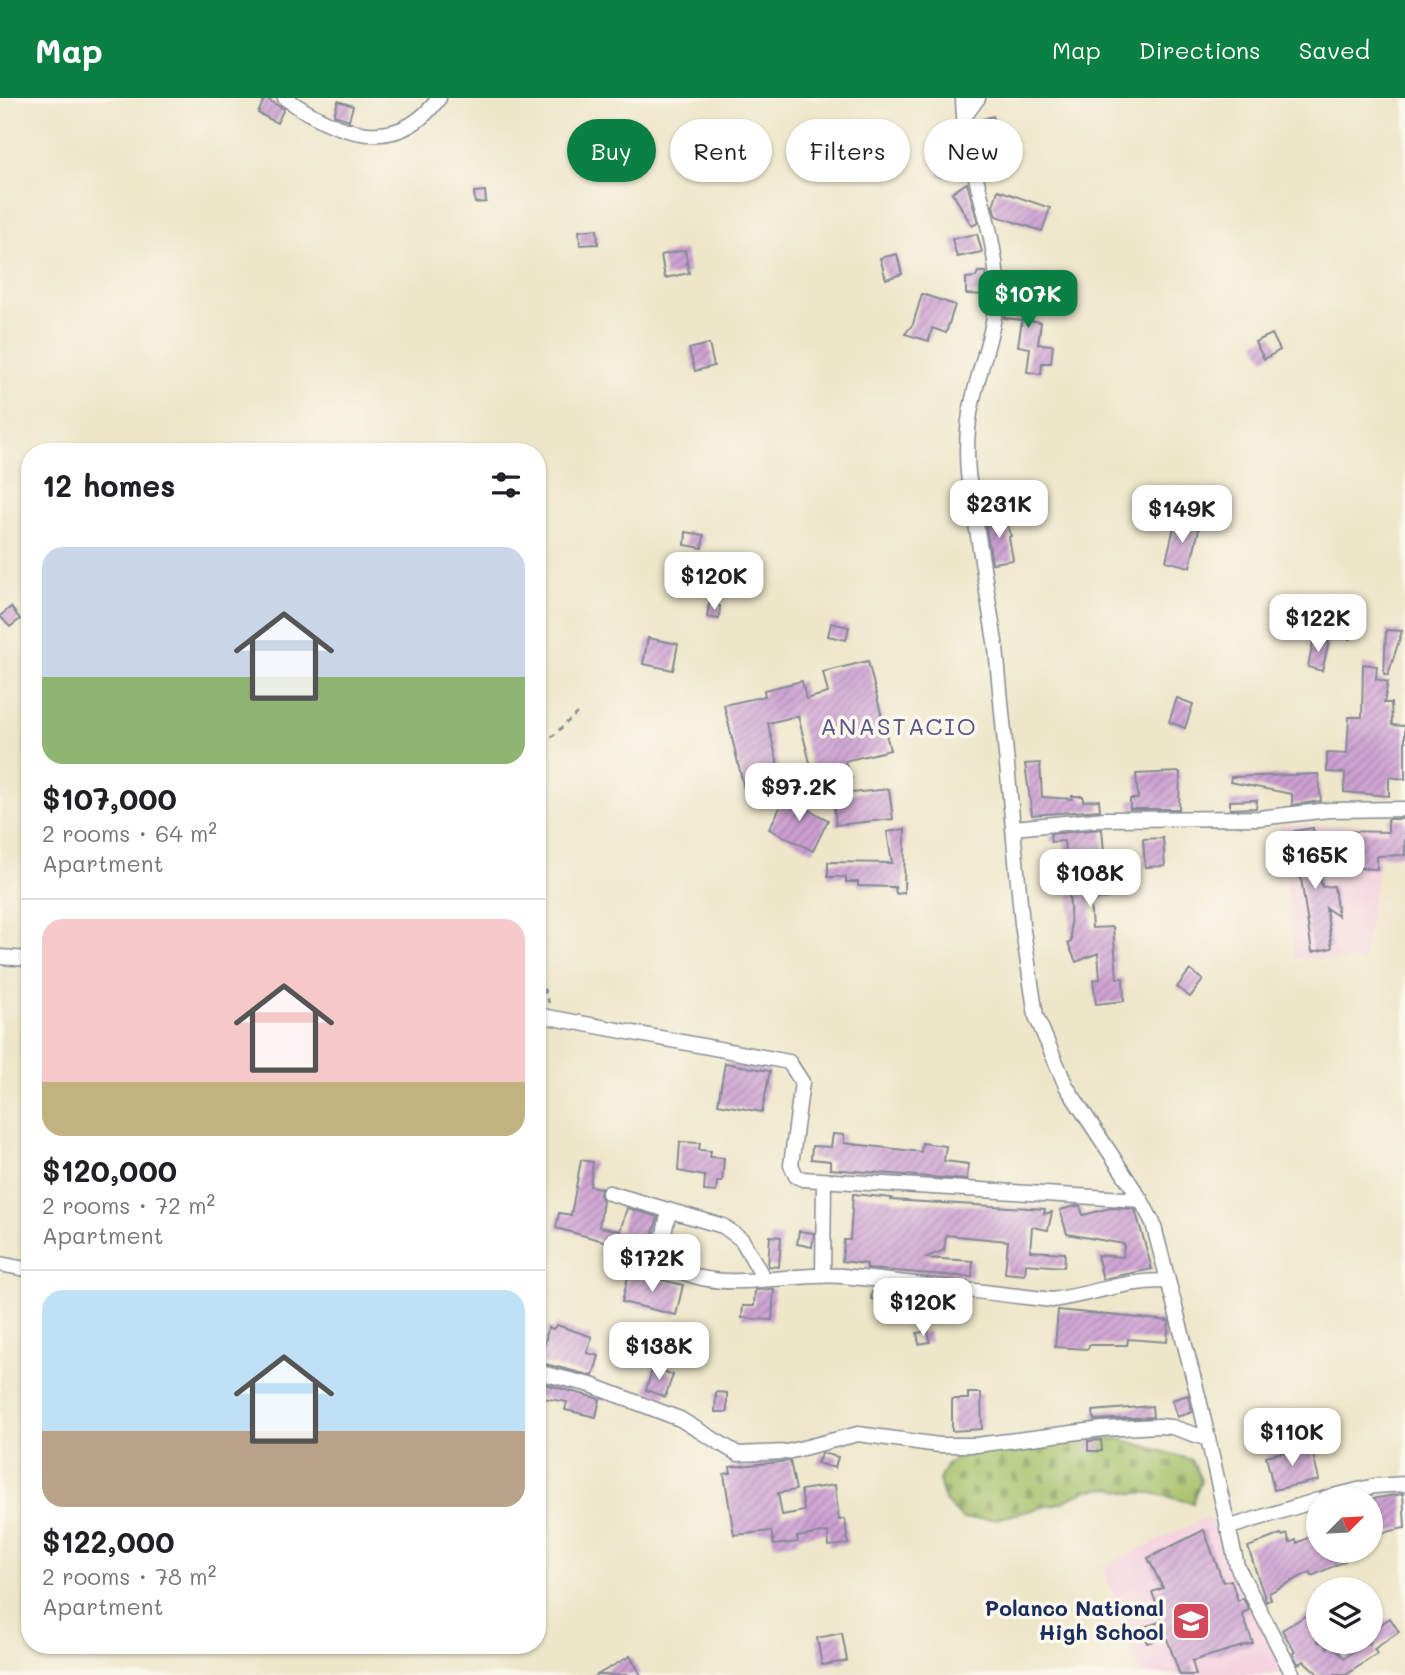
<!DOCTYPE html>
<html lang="en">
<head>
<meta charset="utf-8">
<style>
  body { margin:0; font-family:Mali,sans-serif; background:#f2f2f2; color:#202124; height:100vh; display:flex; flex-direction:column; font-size:26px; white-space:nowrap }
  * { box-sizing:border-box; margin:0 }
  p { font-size:23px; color:#757577 }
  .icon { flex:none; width:38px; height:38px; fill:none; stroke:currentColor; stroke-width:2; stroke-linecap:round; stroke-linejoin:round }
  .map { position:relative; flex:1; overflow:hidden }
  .drawer { position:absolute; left:21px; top:345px; width:525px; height:1211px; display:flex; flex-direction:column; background:#fff; border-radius:28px; box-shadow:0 2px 5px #0004 }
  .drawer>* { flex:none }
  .guide { position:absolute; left:567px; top:21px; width:665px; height:63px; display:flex; gap:14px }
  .needle { width:46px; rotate:66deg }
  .buttons { position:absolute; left:1306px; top:1388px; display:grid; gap:14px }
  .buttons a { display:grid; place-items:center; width:77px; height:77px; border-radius:50%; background:#fff; box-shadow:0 2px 5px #0004; font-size:35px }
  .price { position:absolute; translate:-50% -60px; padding:0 16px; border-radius:14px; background:#fff; color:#222; font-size:23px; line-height:46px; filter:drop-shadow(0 2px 4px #0008) }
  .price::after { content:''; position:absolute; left:50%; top:42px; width:21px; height:16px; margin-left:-10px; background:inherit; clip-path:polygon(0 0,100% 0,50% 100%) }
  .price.active { background:#0b8043; color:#fff }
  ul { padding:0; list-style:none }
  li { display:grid; align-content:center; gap:14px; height:371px; padding:0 21px }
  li+li { border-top:2px solid #e0e0e0 }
  li span { display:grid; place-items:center; height:217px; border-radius:21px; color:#555 }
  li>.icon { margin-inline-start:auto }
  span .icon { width:126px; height:126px; fill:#fffc; stroke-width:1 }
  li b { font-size:30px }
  h2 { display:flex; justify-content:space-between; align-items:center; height:84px; padding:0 21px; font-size:30px }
  .chip { padding:0 24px; border-radius:32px; background:#fff; box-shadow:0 2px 5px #0004; font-size:24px; line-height:63px }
  .chip.active { background:#0b8043; color:#fff }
  header { display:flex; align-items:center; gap:42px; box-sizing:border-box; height:98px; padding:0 35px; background:#0b8043; color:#fff }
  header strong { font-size:33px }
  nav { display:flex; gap:38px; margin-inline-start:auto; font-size:24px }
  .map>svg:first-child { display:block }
</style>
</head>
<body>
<header>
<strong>Map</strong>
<nav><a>Map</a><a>Directions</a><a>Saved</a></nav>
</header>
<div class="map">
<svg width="1405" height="1577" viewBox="0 0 1405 1577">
  <defs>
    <pattern id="cemetery-stones" width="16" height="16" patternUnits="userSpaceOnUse" patternTransform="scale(1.75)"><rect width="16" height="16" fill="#a4bf66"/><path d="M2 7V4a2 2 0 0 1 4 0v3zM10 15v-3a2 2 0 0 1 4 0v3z" fill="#859c57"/></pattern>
    <pattern id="building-hatch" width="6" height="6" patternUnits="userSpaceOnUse" patternTransform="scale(1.75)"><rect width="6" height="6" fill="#cda0d2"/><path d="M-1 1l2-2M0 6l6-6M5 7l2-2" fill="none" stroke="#a683ae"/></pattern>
  </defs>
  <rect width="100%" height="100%" fill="#fbf7ec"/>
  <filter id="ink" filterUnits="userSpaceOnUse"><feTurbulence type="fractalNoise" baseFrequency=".0143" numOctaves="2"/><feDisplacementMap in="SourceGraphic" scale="14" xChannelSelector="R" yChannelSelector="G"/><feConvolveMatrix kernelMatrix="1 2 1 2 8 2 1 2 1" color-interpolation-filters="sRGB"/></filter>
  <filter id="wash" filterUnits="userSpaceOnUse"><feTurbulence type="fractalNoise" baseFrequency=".00686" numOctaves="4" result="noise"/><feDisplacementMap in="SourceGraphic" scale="28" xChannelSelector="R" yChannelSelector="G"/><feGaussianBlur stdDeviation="1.57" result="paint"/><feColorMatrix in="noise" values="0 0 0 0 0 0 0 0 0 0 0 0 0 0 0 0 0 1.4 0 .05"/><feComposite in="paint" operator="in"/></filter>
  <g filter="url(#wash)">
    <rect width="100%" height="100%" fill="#eee6c9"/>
    <path fill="#f4cfde" d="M1280,727L1385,728L1363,863L1295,860Z
      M1207,1419L1288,1577H1141L1103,1469Z"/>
    <path fill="url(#cemetery-stones)" stroke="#607762" stroke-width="2" d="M1078,1340L1121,1341L1192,1362L1201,1382L1193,1405L1152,1395H1130L1112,1390L1088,1392L1062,1404L997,1421H963L945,1403L939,1382L947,1366L964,1356Z"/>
    <g id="blocks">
      <path fill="url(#building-hatch)" d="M265,0L284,11L277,25L258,15Z
        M338,3L353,8L349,22L334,17Z
        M993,18L999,39L980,44L974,24Z
        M940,60L962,63L966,80L939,78Z
        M967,85L978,125L972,128L952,94Z
        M998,92L1050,110L1042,133L996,118L993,108Z
        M485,93L486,104L475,105L474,94Z
        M597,131L598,146L580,147L579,133Z
        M977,136L982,154L957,159L952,141Z
        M685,152L689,175L665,180L661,157Z
        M897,156L902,176L886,181L880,160Z
        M978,174H986L987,197L966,196V180L976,179Z
        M1008,192H1029L1027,222L1041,224L1038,246L1053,247L1051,265H1042L1041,276L1027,274L1030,250L1018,248L1022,222L1004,220Z
        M922,196L955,207L946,235L932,230L929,243L905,236L913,226Z
        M1272,236L1280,252L1264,261L1255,244Z
        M709,246L714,268L695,273L689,251Z
        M1003,416L1011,438L1009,439L1013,462L992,465L986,429L990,427L988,422Z
        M1175,425L1199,431L1190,469L1166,463Z
        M686,434L704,437L702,450L685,447Z
        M709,506L720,508L719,521L707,519Z
        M11,509L20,521L10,529L0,518Z
        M1334,524H1351V541H1334Z
        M831,525L849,529L846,542L828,538Z
        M1386,532L1402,533L1388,577L1384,576Z
        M648,540L678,546L673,572L643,566Z
        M1314,540L1329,544L1322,573L1308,569Z
        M868,563L890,652L845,663L847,671L814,680L798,618L768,625L783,688L776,690L762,686L744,690L724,607L765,598L764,592L802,583L806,601L828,595L823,574Z
        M1363,566L1377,568L1376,581L1388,584L1384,605H1391L1392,627L1405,628V681L1389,679V698L1344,694L1345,675L1327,674V655L1347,656L1349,619H1362Z
        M1177,600L1193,606L1185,630L1169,624Z
        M1040,665L1042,699L1072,701V698H1083V703L1099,702L1100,712L1032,717L1025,666Z
        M1180,674L1179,711H1130V701H1138L1136,676Z
        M1318,676L1321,703L1292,707V696L1230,684L1231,679Z
        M889,691L893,721L836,727L833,697Z
        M804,700L809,712L828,722L813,753L769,731L784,702Z
        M1257,702L1256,710L1230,711V703Z
        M1388,721H1405V757L1377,758V771L1359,770L1360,746L1340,745V733L1388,734Z
        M1313,730L1322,789L1334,788L1338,818L1326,810L1332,850L1312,854L1294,733Z
        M905,731L904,795L896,796L895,789L858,788V784H846V779H828V764L892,765L887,734Z
        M1102,731L1108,800L1090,802L1092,830L1113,829L1117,880H1123L1124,903L1096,906L1093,882L1100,881L1098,855L1076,864L1068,845L1071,844L1070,807L1064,743L1051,744L1050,736Z
        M1163,740L1165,768L1145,769L1143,741Z
        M1190,872L1203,882L1190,899L1177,889Z
        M725,965L770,973L762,1014L718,1006Z
        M833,1036L844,1037V1045L921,1054L922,1045L946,1048L944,1063L968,1066L967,1082L830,1071V1063L811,1061L812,1048L831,1049Z
        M680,1044L700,1045L699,1052L711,1053L710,1059L724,1060L722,1084H717L716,1094L704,1093L705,1078L678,1073Z
        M581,1062L593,1064L590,1088L601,1090L600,1097L603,1103L599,1129L620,1133L627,1110L658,1119L647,1155L556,1130L559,1115L571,1117Z
        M853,1096L892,1100L891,1102L1045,1111L1044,1116L1052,1114L1048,1132L1032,1129L1030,1153L1065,1155L1064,1169L1026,1166L1025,1177L1005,1175L1008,1143L946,1137L944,1152L925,1160L973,1163L972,1179L867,1171V1166L842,1163L844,1142H850Z
        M1075,1108H1080L1083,1117L1111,1110L1135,1111L1152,1171L1103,1181L1097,1157L1123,1159L1124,1146L1067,1136L1060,1112Z
        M799,1133L814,1135L812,1149L797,1146Z
        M770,1138L781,1139L779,1169L768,1168Z
        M629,1174L683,1187L676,1217L622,1204Z
        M774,1191L772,1222L742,1220L743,1208H754L755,1192Z
        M872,1194L906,1195V1207L871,1201Z
        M1058,1212L1169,1223L1167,1244L1128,1241L1127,1247H1089L1088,1251L1055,1249Z
        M557,1227L592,1239L587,1255L599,1258L593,1278L541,1265L548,1229L553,1231Z
        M928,1233L930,1244L919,1246L917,1235Z
        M653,1269L673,1277L665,1299L646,1292Z
        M537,1284L600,1301L596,1319L565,1312L567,1304L537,1299Z
        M716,1294L727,1295V1314H715Z
        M968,1295H981L982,1331L952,1333V1301H968Z
        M1188,1297L1192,1314L1177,1319L1172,1302Z
        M1152,1308L1153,1319L1094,1322L1093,1313Z
        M1101,1342L1102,1353H1088V1343Z
        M1311,1348L1319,1382L1274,1392L1266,1358Z
        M822,1355L838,1359L835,1370L817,1365Z
        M790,1363L796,1392L778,1395L782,1417L804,1413L801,1392L835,1387L839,1422L845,1421L848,1446L829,1448L828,1434L797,1439L798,1444L774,1447L771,1433L734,1437L724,1376L731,1375L730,1369Z
        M1403,1396L1405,1430L1376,1436L1370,1401Z
        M1204,1432L1223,1484L1231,1482L1238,1503L1243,1500L1249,1512L1242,1515L1253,1545L1192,1563L1196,1577H1180L1166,1538L1147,1545L1141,1530L1163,1523L1152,1494L1163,1490L1148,1460Z
        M1318,1435V1452H1340L1345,1463L1312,1478L1310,1474L1269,1495L1271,1501L1266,1504L1248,1449L1281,1436L1283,1438L1287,1436L1290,1445L1296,1442L1297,1445Z
        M1312,1514L1318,1524V1544H1323L1327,1550L1332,1546L1344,1560L1368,1544L1370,1546V1534L1390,1520L1399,1534L1374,1551L1377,1556L1346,1577H1319L1304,1563L1298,1566L1293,1555L1295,1554L1282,1532Z
        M842,1535L847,1563L822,1567L817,1540Z
        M630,1558L641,1577H597Z"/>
    </g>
  </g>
  <g filter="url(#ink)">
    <use href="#blocks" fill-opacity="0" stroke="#848a94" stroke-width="2"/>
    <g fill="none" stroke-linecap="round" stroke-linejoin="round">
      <defs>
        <path id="minor" d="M285,0C335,35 396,60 439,0
          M963,0C964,63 994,122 997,185C998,224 981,264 973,301C967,325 966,351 968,376L996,550L1022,826L1036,918L1066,988L1141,1102L1153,1125L1199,1301L1237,1468L1293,1577
          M964,19L978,0
          M1014,730L1105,721L1259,720L1329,712L1405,711
          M0,859L30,861
          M537,917L789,964L802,984L791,1067L796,1078L803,1081L1141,1102
          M609,1095L723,1128L742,1142L764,1181
          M669,1113L660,1154L664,1163C714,1201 786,1173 843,1178C912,1185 982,1194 1052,1202C1094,1196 1124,1182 1168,1183
          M0,1166L30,1172
          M823,1178L824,1083
          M537,1274L591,1287L680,1321L738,1356L787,1354L858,1336L939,1347H976L1103,1331L1158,1328L1172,1329L1208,1341
          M1325,1400L1375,1388L1405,1386
          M1227,1430L1318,1402"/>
      </defs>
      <use href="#minor" stroke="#848a94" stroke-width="17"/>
      <path stroke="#848a94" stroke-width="2.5" stroke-dasharray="5 5" stroke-linecap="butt" d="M537,653L577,615
        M762,691L820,707L834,686L856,678
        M537,872L549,905"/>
      <use href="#minor" stroke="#fff" stroke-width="14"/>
    </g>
  </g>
  <defs>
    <symbol id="school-square" viewBox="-11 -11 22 22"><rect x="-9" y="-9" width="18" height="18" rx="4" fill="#d1495b" stroke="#fbf7ec"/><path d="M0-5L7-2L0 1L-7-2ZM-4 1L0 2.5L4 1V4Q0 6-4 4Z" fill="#fff"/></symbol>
  </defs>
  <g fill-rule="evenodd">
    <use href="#school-square" x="1169" y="1501" width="44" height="44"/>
  </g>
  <g text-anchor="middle" stroke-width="7" stroke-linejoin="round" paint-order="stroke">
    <g font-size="21" font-weight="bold" fill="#1b2f5e" stroke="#fbf7ec" text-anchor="end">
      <text x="1164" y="1518">Polanco National<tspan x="1164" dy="24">High School</tspan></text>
    </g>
    <g font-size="24" letter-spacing="2" fill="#595787" stroke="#fbf7ec">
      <text x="899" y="637">ANASTACIO</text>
    </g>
  </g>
</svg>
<div class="buttons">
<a><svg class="needle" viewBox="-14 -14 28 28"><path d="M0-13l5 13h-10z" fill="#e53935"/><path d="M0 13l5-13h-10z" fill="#757577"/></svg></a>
<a><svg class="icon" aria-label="layers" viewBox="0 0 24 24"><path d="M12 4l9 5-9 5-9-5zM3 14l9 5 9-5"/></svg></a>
</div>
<b class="price active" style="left:1028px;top:232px">$107K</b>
<b class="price" style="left:999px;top:442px">$231K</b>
<b class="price" style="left:1182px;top:447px">$149K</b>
<b class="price" style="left:714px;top:514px">$120K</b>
<b class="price" style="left:1318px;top:556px">$122K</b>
<b class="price" style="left:799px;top:725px">$97.2K</b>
<b class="price" style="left:1315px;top:793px">$165K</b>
<b class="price" style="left:1090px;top:811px">$108K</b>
<b class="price" style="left:652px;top:1196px">$172K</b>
<b class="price" style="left:923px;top:1240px">$120K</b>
<b class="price" style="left:659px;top:1284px">$138K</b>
<b class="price" style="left:1292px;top:1370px">$110K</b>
<div class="guide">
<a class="chip active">Buy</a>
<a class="chip">Rent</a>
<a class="chip">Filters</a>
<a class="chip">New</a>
</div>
<section class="drawer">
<h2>12 homes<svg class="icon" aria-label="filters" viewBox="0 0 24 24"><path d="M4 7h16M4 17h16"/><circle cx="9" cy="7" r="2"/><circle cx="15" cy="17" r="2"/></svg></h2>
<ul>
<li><span style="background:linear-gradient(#c9d6e8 60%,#8fb573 0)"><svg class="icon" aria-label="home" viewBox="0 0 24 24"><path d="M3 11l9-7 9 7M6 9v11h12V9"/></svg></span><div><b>$107,000</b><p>2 rooms · 64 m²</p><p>Apartment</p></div></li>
<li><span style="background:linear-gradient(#f6c9c9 75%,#c2b280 0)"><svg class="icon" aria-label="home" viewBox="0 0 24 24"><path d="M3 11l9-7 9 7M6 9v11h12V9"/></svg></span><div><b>$120,000</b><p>2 rooms · 72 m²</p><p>Apartment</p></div></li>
<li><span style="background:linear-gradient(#bfe0f5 65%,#b9a48a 0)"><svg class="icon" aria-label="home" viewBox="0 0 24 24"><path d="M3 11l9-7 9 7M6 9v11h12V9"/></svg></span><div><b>$122,000</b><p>2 rooms · 78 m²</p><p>Apartment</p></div></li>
</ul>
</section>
</div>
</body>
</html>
